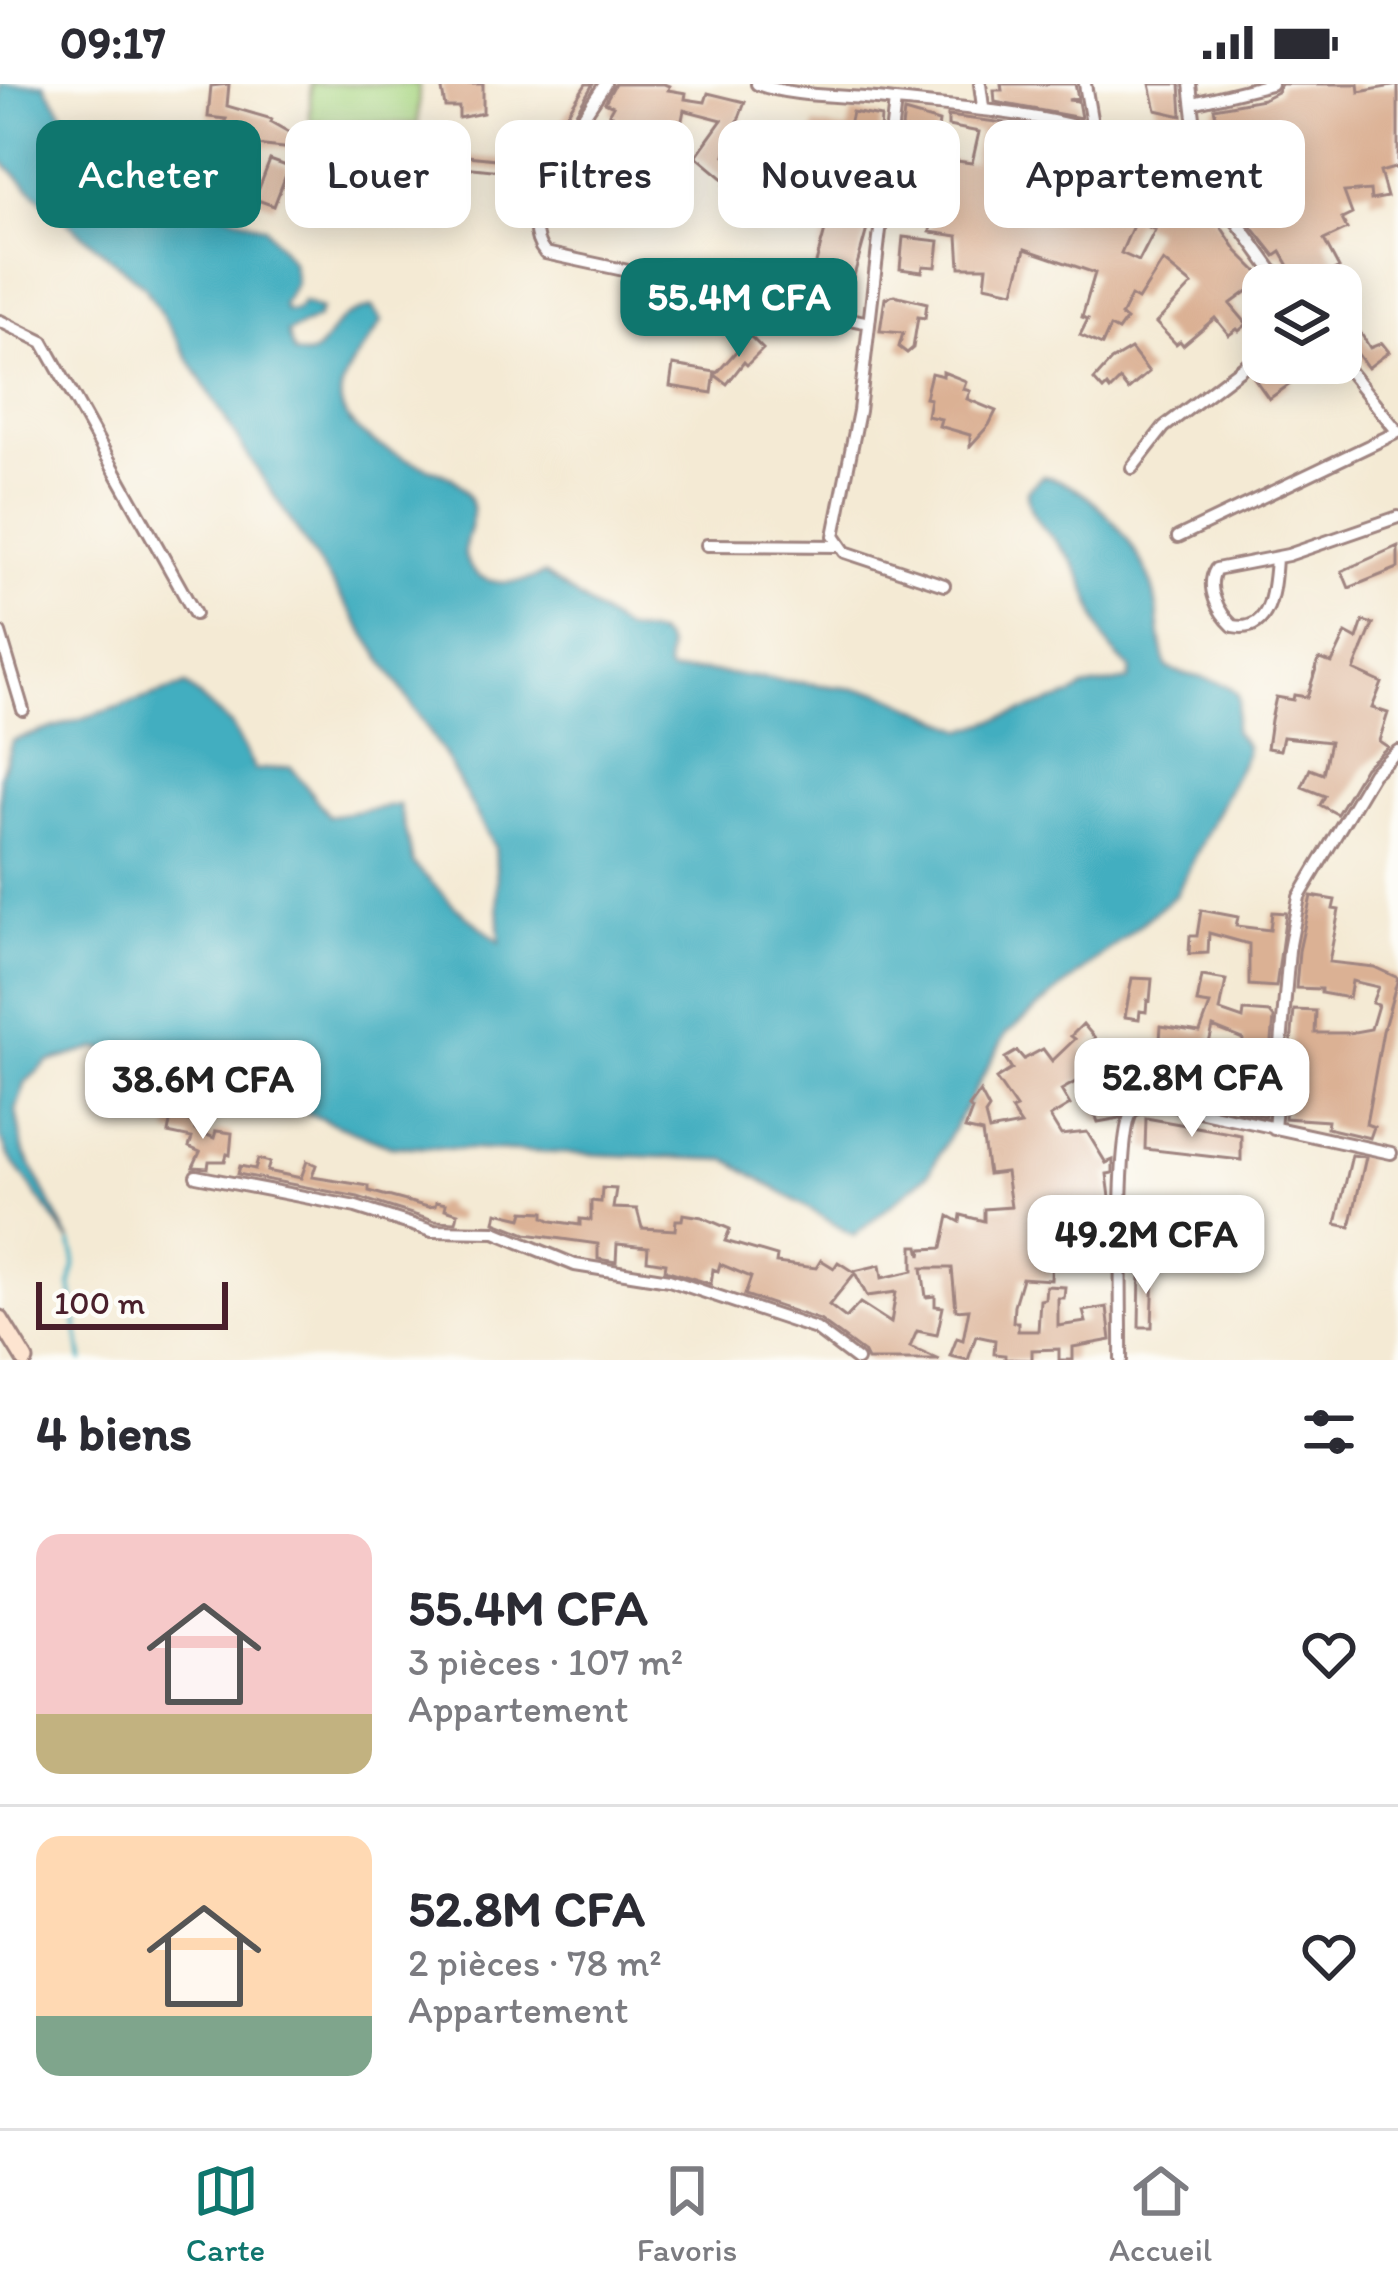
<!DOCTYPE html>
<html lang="fr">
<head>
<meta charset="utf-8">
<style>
  body { margin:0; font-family:Itim,sans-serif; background:#f7f7f7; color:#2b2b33; height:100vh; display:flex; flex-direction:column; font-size:45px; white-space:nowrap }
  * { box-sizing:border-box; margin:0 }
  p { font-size:39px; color:#7c7c81 }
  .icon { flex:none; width:66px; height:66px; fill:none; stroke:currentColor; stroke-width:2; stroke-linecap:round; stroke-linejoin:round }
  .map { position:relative; height:1276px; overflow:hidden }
  .side { display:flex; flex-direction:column; background:#fff; flex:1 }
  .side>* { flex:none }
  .banner { position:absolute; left:36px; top:36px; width:1326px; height:108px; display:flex; gap:24px }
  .buttons { position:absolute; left:1242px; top:180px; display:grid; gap:24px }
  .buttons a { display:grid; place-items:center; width:120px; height:120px; border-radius:24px; background:#fff; box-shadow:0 6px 30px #0003; font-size:60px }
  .scale { position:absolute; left:36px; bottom:30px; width:192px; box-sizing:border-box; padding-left:12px; border:6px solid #4a1f2b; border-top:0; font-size:33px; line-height:42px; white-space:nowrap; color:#4a1f2b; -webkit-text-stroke:9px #fdfcf7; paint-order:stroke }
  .price { position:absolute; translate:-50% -102px; padding:0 27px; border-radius:24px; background:#fff; color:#222; font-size:39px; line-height:78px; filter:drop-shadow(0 3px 6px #0008) }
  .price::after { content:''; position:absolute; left:50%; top:72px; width:36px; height:27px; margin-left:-18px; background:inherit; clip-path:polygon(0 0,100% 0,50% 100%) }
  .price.current { background:#0f766e; color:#fff }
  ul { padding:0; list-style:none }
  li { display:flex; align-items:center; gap:36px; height:300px; padding:0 36px }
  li+li { border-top:3px solid #e1e1e2 }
  li span { display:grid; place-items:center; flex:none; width:336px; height:240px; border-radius:24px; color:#555 }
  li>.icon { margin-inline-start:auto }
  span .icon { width:144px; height:144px; fill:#fffc; stroke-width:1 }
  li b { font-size:51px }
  h2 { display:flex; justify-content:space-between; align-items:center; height:144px; padding:0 36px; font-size:51px }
  .chip { padding:0 42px; border-radius:24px; background:#fff; box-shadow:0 6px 30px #0003; font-size:42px; line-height:108px }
  .chip.current { background:#0f766e; color:#fff }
  .status { display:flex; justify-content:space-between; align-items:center; height:84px; padding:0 60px; background:#fff; direction:ltr }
  .status svg { height:33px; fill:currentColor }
  .menu { display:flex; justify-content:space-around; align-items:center; height:168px; border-top:3px solid #e1e1e2; background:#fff; font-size:33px; color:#7c7c81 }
  .menu a { display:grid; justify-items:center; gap:6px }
  .menu .current { color:#0f766e }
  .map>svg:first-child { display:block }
</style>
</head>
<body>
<div class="status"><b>09:17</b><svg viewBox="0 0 49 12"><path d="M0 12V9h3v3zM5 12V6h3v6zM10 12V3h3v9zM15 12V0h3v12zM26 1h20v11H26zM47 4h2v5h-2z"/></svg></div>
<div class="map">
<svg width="1398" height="1276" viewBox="0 0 1398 1276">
  <rect width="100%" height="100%" fill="#fdfcf7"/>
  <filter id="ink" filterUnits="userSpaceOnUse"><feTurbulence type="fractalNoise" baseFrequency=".00833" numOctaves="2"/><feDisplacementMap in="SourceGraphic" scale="24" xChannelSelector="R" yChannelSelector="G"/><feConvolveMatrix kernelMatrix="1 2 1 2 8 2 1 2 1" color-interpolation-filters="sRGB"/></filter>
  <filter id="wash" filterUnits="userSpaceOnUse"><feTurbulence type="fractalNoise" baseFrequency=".004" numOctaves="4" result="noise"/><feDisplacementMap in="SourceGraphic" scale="48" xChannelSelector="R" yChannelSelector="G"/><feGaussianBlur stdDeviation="2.7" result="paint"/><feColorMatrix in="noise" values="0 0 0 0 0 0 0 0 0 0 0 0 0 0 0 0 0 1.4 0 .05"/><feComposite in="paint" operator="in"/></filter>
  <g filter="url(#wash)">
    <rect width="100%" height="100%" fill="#f4ead4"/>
    <path fill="#a9d683" stroke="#7a7a57" stroke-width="3" d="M311,0H419L418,40L310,38Z"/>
    <path fill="#42aec0" stroke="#466676" stroke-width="3" d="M0,0H44L82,58L111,78L171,110L265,143L292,178L296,198L283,221L286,227L296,226L303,218L321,225L317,235L287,249L294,269C324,279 323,249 344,234C351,229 363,226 372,223L382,237C370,260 349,278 342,303C327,352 418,378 452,394C496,429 453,454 468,480C484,507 524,499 544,490L624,546L656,550L664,556L668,565L667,586L671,589L703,587L880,608L965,646L1071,612L1083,604L1129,596L1131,585C1089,554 1098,509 1067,470C1051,449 1027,436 1027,407L1042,392C1091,398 1142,464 1154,509C1160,533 1158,560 1167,583C1183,595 1237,593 1239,616C1239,625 1234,637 1234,647L1246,662V670L1176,811L1006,950L929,1089L854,1152L728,1076L390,1062L198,986L97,964L48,978L26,998L16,1026L23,1066L71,1159L8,1071L0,1052V694L12,657L186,601L232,642L255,686L291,683L329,732L399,721L413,779L455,823L500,858L495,764L442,667L248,372L144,202L45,119L0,75Z"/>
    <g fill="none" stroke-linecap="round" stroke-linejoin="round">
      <path stroke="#42aec0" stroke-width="4.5" d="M71,1159L75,1176L71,1200L82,1276"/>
    </g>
    <g id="blocks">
      <path fill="#dbb194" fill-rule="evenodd" d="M229,0L227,22L272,35L271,38L301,55L535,79L586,0H593L539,91L237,59L219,49L226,35L208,33L211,2Z
        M441,0H483V29L459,34V23H445Z
        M615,0H664L669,2L668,6L686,9L685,15L705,18L708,9L745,18L725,71L753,78L750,98L778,96L794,101L801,81L808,84V81L845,94L851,65L811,58L814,41L848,46L852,28L881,33L877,90L872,89L861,143L867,145L850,206L852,223L822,219L814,211L823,193L813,190L827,139L770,121L773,110L750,113L732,107V103H724L725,96L696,72L722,36L684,26L677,61L636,48L609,29L613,22L605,18Z
        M1001,0H1075L1078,14L1068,16L1078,17L1081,34L995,18L994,6H1002Z
        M1150,0H1180L1182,32L1156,26Z
        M1281,0H1358L1359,8L1398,1V83L1380,88L1387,113L1371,116L1370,106L1344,108L1352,130L1342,135L1347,145L1324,156L1339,184L1308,201H1302L1296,194L1281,168L1275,172L1229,114L1234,111L1214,24L1263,15L1277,8Z
        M904,28L939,38L934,74L972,79L979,48L948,42V32L1021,41L1019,61L1037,68L1045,45L1058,48L1050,75L1086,86L1092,87L1094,79L1107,83L1117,68L1131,72L1127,80L1146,85L1148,81L1171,93L1204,117L1237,167L1259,189L1263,195V215L1252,204L1230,220L1247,240L1239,247L1237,245L1229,251L1215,234L1183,261L1180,257L1176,260L1156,239L1192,201L1163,177L1138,216L1131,212L1121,232L1126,236L1118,247L1110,243L1102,261L1080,251L1088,235L1082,233L1095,189L1025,165L1014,207L985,201L987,183H960L958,152L930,148L935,108L895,101ZM1058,88L1082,96L1073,130L1050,122ZM1135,137L1155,146L1139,177L1121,169Z
        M270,76L289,83L274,122L255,115Z
        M903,153L939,157L936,183L923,182L922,188L900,185Z
        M894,211L927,219L925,234L918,233L913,264L907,269L899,263L903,249L880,247L885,214Z
        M1360,248L1370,264L1382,259L1389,268L1368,284L1357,269L1351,273L1341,262Z
        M750,252L763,265L747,281L744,278L727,300L715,291Z
        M1131,265L1149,288L1128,306L1120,296L1110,306L1107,302L1103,306L1094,296L1111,277Z
        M1270,279H1289L1293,286L1290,300L1269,315L1252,291Z
        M673,281L715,288L712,309L670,302Z
        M943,288L966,297L963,305L970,307L967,315L996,327L989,341L970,362V351L939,342L941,335L927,332L930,315L925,314L931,289L943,292Z
        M1398,462V484L1349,504L1342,487Z
        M1363,537L1373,540L1354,586L1382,599L1372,624L1388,629L1379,657L1388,663L1365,683L1337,730L1320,721L1325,712L1302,703L1310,685L1323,690L1330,658L1283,653L1280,666L1267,664L1271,636L1276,613L1293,616L1294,611L1307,613L1319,575L1332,579L1346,549L1357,555Z
        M1311,812L1335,816L1333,825L1339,826L1329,878L1374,883L1398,894L1383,947L1366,1040L1374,1043L1370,1054L1327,1044L1328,1037L1285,1034L1294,926L1316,927L1315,949H1349L1371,945L1378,921L1372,919L1378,903L1352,897L1349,914L1321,909V905L1296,904L1299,867Z
        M1201,826L1238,833L1236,842L1270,846L1272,828L1286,829L1276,903L1249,901V860L1209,849L1208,869L1189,870L1190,852H1197Z
        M1202,892L1226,896L1220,927L1243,935L1244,927L1270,929L1274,934L1269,989L1253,988L1251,1015L1267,1017L1265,1032L1237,1026V1008L1205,1002L1201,1018L1157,1008L1159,1001L1172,1002L1177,983L1163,978L1168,957L1160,956L1161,942L1200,948L1210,921L1197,919ZM1213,943L1243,955L1242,976L1211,970L1212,964L1208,963Z
        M1132,894L1152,895L1150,917L1147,916L1146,928L1140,927L1139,935L1125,933Z
        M1083,940L1095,954L1082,966L1090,974L1082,981L1094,992L1102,990L1111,1011L1118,1008L1123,1025L1120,1034L1098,1038L1081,995L1061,1006L1070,1021L1050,1033L1061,1051L1087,1048L1106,1079L1113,1076V1089L1107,1090L1111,1121L1035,1129L1044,1163L1052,1164L1051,1196L1022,1194L1014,1221L1013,1238H1018V1247H1038L1040,1216L1045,1215L1046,1202L1065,1203L1064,1214H1058V1242L1086,1238L1083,1227L1107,1223L1111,1256L1073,1263V1276H1059V1265L1032,1266V1276L1005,1275V1271L994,1270L995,1256L976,1252L968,1276L950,1272L957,1254L963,1256L969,1225L956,1226L952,1184H922L926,1213L935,1212V1222L943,1223L937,1251L917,1247L910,1263L939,1276H867L863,1268L820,1236L745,1211L751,1193L720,1180L718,1187L713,1185L711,1200L665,1186L666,1179L647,1176L648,1163L617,1160L616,1178L598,1175V1160L526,1150L495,1138L497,1128L522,1134L524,1127L544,1128V1133L552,1137L580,1141V1135L591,1136V1117L601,1118L602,1104L616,1105L613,1124L637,1125L642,1144L675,1146L676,1136H682L683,1130L702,1133L730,1145L725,1157L777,1172L776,1179L816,1184L821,1176L834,1184L838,1178L855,1189L829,1221L846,1234L860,1219L891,1239L896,1208L867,1212L854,1187L880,1181L882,1194L913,1187V1162H919L921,1172L922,1165L942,1164L949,1132L960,1138L961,1131L984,1137V1125L1011,1123L1006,1088L988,1090L982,1049L965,1045L972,1026L969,1023L980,1008L989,1025L985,1031L989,1047L1021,1041L1011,1026L1016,1024L996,995L1012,985L1005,974L1017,967L1024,975L1043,965L1052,977L1075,955L1071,952Z
        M171,1033L196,1039L195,1046L214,1054L216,1047L232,1049L230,1071L227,1070L225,1077H209L208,1084L193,1083L200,1068L189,1063L192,1054L168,1049Z
        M1146,1034L1241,1051V1076L1145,1065Z
        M1352,1071L1366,1073L1350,1143L1336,1140Z
        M258,1075L270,1078L267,1087L301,1094L307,1077L316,1081L312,1093L369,1102V1107L428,1123L435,1122L436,1118L446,1120L445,1125L458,1129L456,1138L434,1137L358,1113L238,1090L240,1082L255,1085Z
        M1140,1184H1154L1152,1243H1139Z"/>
    </g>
  </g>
  <g filter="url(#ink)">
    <use href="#blocks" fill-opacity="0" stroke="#9f8480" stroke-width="3"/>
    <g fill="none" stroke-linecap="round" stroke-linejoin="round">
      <defs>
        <path id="street" d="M605,0C582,36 510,129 545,169L869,239
          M757,0C793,13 838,11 876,15C987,27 1109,29 1201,101C1234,127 1257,168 1283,201
          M980,0L983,23
          M1085,0L1093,46
          M1190,0L1202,102
          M895,17L859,327L834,452L845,468L944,501
          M1193,19L1271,0
          M0,237L43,258L195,530
          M1132,384L1164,343L1263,268
          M1178,453L1398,348L1341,277
          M707,461L839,462
          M1276,474C1274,503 1272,550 1233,542C1218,528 1205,503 1216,485L1288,471L1398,433
          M0,549L23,626
          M1274,1045L1289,866L1299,813L1373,689L1398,667
          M196,1092L356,1123L432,1147L495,1148L575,1181L669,1196L816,1245L857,1276
          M1121,1276C1122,1236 1115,1047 1133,1026L1157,1018L1391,1069"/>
        <path id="secondary" d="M0,1235L25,1276"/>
      </defs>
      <use href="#street" stroke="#9f8480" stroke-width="16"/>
      <use href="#secondary" stroke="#9f8480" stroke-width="21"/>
      <use href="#street" stroke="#fff" stroke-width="10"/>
      <use href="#secondary" stroke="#fde4d0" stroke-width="15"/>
    </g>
  </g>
</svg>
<div class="buttons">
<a><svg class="icon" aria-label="layers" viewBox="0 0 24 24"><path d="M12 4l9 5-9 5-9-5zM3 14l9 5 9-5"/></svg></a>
</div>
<div class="scale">100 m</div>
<b class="price current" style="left:739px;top:276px">55.4M CFA</b>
<b class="price" style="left:1192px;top:1056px">52.8M CFA</b>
<b class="price" style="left:203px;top:1058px">38.6M CFA</b>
<b class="price" style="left:1146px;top:1213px">49.2M CFA</b>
<div class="banner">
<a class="chip current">Acheter</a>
<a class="chip">Louer</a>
<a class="chip">Filtres</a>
<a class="chip">Nouveau</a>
<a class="chip">Appartement</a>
</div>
</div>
<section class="side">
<h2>4 biens<svg class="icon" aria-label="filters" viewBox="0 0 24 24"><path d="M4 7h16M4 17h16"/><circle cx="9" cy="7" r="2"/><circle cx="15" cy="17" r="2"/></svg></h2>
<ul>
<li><span style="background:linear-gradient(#f6c9c9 75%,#c2b280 0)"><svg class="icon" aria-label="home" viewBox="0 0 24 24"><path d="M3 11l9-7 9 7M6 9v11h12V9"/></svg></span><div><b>55.4M CFA</b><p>3 pièces · 107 m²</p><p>Appartement</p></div><svg class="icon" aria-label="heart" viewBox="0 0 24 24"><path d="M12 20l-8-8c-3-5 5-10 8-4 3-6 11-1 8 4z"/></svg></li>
<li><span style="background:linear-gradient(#ffd9b3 75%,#7fa58c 0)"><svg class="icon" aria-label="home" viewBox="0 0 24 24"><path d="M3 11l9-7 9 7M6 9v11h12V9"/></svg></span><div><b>52.8M CFA</b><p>2 pièces · 78 m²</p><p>Appartement</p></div><svg class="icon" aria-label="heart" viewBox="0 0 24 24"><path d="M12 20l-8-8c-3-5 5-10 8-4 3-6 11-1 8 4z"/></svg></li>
</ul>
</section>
<nav class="menu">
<a class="current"><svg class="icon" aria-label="map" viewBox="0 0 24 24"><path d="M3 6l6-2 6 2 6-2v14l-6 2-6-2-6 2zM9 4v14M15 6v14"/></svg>Carte</a>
<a><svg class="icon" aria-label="saved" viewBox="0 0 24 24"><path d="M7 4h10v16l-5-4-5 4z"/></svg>Favoris</a>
<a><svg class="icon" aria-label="home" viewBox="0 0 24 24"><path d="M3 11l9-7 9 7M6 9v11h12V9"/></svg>Accueil</a>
</nav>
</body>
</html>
